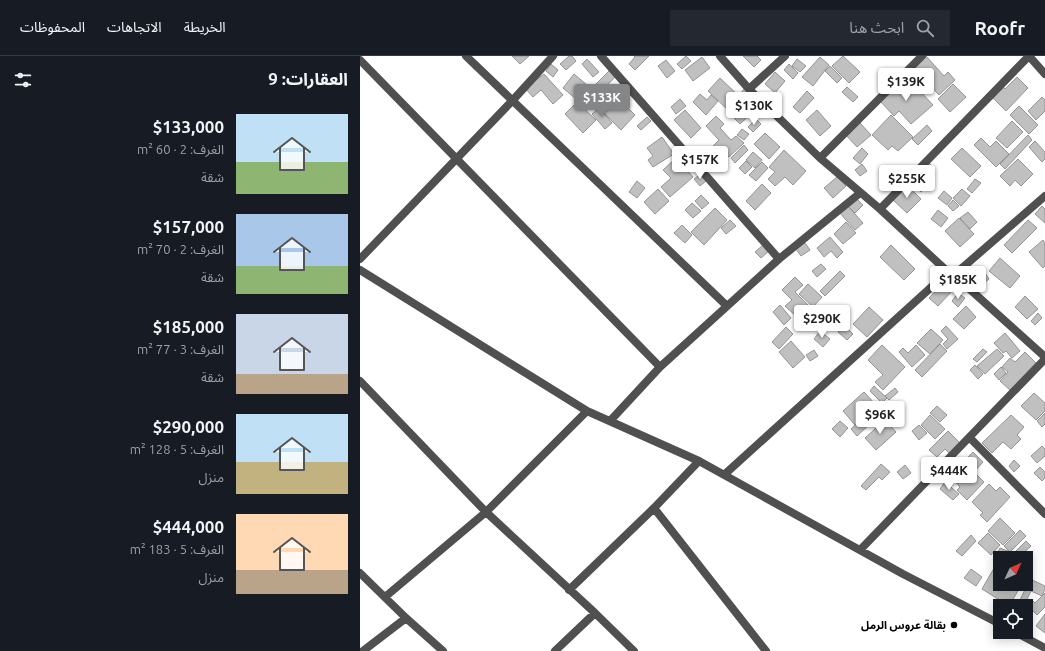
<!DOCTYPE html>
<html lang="ar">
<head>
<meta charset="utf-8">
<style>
  body { margin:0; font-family:Ubuntu,"Noto Sans Arabic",sans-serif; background:#242831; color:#f1f3f6; direction:rtl; height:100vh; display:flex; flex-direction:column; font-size:15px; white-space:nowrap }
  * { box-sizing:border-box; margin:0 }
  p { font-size:13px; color:#9ea1a6 }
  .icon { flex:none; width:22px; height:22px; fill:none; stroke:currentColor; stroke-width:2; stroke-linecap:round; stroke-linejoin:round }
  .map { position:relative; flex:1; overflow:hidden; direction:ltr }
  .side { display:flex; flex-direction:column; background:#171b24; width:360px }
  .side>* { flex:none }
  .needle { width:26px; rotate:46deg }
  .controls { position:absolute; left:633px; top:495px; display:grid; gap:8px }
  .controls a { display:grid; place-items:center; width:40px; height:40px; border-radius:0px; background:#171b24; box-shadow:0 2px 10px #0003; font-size:20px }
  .price { position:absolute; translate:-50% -34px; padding:0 9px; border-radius:4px; background:#fff; color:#222; font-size:13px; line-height:26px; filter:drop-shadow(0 1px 2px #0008) }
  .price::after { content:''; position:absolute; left:50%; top:24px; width:12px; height:9px; margin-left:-6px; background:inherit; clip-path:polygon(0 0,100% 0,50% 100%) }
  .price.on { background:#858687; color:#fff }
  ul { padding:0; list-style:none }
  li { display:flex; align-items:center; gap:12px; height:100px; padding:0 12px }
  li span { display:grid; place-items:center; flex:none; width:112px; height:80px; border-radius:0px; color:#555 }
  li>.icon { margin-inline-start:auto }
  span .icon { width:48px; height:48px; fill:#fffc; stroke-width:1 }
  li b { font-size:17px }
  h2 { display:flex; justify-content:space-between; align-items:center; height:48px; padding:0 12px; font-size:17px }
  header { display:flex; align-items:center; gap:24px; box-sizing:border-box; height:56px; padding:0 20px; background:#171b24; border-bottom:1px solid #363941 }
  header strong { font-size:19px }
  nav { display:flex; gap:22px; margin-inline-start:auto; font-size:14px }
  .search { width:280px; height:36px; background:#242831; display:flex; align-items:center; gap:10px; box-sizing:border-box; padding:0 14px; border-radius:0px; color:#9ea1a6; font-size:15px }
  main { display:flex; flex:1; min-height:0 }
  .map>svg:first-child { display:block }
</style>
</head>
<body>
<header>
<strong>Roofr</strong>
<div class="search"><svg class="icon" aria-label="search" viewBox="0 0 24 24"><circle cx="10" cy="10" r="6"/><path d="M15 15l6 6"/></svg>ابحث هنا</div>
<nav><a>الخريطة</a><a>الاتجاهات</a><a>المحفوظات</a></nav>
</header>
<main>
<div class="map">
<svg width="685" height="595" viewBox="0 0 685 595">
  <rect width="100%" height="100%" fill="#fff"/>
  <path fill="#c0c0c0" stroke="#949494" d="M152,0H169L160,8Z
    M209,0H212L216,5L206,14L200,8Z
    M274,0H289L275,14L269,8L275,1Z
    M326,0L331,5L322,13L317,8Z
    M383,0H397L401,4L394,11Z
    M483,0L500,16L489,27L472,10Z
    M566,0L584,20L588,16L595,24L579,39L554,12Z
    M342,1L350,12L333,25L325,14Z
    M460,1L469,9L453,30L442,21Z
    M227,3L239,16L233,21L222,8Z
    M437,3L446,10L440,16L432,10Z
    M306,4L315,15L307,22L298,10Z
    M191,8L198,14L193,21L186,15Z
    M429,8L438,17L433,23L424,14Z
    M470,10L482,22L477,27L465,15Z
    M251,13L257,19L232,45L236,49L232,54L221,43Z
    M415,16L425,25L415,37L405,28Z
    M184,18L203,39L193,48L181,34L173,41L163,30L173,22L175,25Z
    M214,18L227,29L216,43L203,32Z
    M546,21L550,25L543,31L550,39L557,32L573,49L551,68L539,55L534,60L520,45Z
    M657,21L668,32L646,55L630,39L641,28L645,33Z
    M360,22L381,42L368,54L348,35Z
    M593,28L606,41L590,56L578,43Z
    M487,31L498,41L493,46L482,36Z
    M385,32L393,40L385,48L393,56L380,68L370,58L384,44L379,39Z
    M447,35L454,42L440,57L433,51Z
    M340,38L347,44L351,39L358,45L346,59L333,46Z
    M682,41L685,44V55L676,64L668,55Z
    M258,42L275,59L261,74L244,57Z
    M320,43L326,50L316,58L311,51Z
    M217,46L236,64L223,77L205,58Z
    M659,50L678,69L669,78L650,59Z
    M239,52L252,67L245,73L232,58Z
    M325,54L341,72L331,82L314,64Z
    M457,54L471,70L460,80L446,64Z
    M531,59L553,81L538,95L532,90L528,94L512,79Z
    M356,60L364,68L360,72L371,84L376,80L384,87L369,101L363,95L358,99L351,92L359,84L346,70Z
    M287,61L291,65L281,74L277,70Z
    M396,63L401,68L393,76L388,71Z
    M652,65L663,76L647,92L636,82Z
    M500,67L511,79L497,91L486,79Z
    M567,69L572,75L558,89L552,83Z
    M382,73L389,78L384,84L377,79Z
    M405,77L420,91L409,103L394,88Z
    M668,79L672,84L645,113L640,108Z
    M302,81L314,98L293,111L288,104L293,100L287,92Z
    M621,82L630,91L636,85L649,98L636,111L614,89Z
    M675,85L685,96V103L682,106L669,91Z
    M384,89L388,94L375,107L371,102Z
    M502,92L508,98L500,108L493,102Z
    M602,92L621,110L610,121L591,103Z
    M424,94L446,115L433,129L425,121L415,130L408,123L415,116L409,111Z
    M393,96L402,104L395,112L386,104Z
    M316,102L333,121L310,141L301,131L311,122L303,114Z
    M658,103L673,118L661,130L655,124L650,130L640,120Z
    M386,105L392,111L385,118L379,112Z
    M402,106L408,112L396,125L389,119Z
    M568,106L573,111L566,119L572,125L561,136L549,125Z
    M502,108L507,115L500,120L495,114Z
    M341,118L346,125L340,130L334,123Z
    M477,121L486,130L473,142L464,132Z
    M615,123L621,127L612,137L607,133Z
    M277,125L285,132L277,142L269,136Z
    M402,128L411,137L395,154L386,145Z
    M547,129L561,143L547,157L532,143Z
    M298,133L309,145L295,158L284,146Z
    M602,133L610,140L601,150L593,142Z
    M584,135L592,142L587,149L578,142Z
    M341,139L349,147L342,153L335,145Z
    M496,142L503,149L495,157L488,150Z
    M593,144L599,150L593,155L588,150Z
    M332,147L341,155L333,162L325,154Z
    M487,149L503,167L495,174L479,156Z
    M682,150L685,153V167L675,158Z
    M355,152L367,164L344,189L331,176Z
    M578,154L588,162L581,171L571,163Z
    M608,156L617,166L610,173L600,162Z
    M599,162L614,178L600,191L585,175Z
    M370,164L376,170L366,178L361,172Z
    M668,164L677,172L652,197L644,189Z
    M486,166L496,177L483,188L474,178Z
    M322,169L332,179L325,187L314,177Z
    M470,181L483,196L477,202L471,195L464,201L457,192Z
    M683,184L685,187V210L683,212L669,196Z
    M445,187L450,194L441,200L436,193Z
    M403,189L409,195L401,202L395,196Z
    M531,189L555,213L544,224L520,201Z
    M640,202L660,220L650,232L629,215Z
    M461,208L466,213L457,221L452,215Z
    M623,214L629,223L620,230L613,221Z
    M480,215L485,220L465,240L460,235Z
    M435,221L443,229L435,236L449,250L438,262L425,250L432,244L422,234Z
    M585,225L594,233L578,250L569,242Z
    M448,228L462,241L453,251L439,238Z
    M598,237L605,242L598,251L592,245Z
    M665,240L678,253L667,263L655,251Z
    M420,249L431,262L424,269L413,256Z
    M606,250L616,261L604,273L593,263Z
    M509,251L523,264L507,281L493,268Z
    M480,256L489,264L485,269L475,261Z
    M678,257L682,262L675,269L671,265Z
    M484,269L493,278L487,284L478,276Z
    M586,270L598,283L587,293L583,288L588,283L581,275Z
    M426,271L433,278L419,293L412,286Z
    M571,273L583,284L570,298L557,287Z
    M460,275L470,283L463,291L454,283Z
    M645,277L660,295L652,302L646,295L643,297L634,287Z
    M431,285L445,301L433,312L419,296Z
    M580,288L587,295L562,321L555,314Z
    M522,289L545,311L523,334L515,326L523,319L508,304Z
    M556,289L565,299L552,311L539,296L543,292L548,297Z
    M623,293L627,296L617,306L613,303Z
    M637,293L644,300L625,318L617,310Z
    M454,294L458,300L450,305L446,299Z
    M665,296L677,308L651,335L640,325L648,316L642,311L650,302L655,306Z
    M615,309L623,318L618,323L610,314Z
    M641,311L646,317L639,324L634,318Z
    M514,330L527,342L522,347L510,335Z
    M535,332L538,336L529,344L525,340Z
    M504,336L516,349L495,369L483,355Z
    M674,337L685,347V355L676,364L661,350Z
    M539,347L544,353L537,359L532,353Z
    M577,350L587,359L580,366L570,357Z
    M685,357V368L682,371L677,365Z
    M570,359L585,373L575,383L561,369Z
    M651,359L664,371L657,379L661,383L651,393L643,386L632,397L622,387Z
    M505,360L511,367L497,380L491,373Z
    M525,364L536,376L516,394L505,382Z
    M480,365L488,372L480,381L472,373Z
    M559,369L567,377L559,384L552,375Z
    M588,375L600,387L590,398L585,393L577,401L569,394Z
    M682,390L685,393V400L677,407L671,400Z
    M613,396L623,406L614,416L624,426L607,444L597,434L600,431L590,420Z
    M654,404L660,410L654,416L649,410Z
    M521,408L530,416L522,424L519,421L506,434L501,430Z
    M545,409L551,417L543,423L537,416Z
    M680,411L685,416V422L682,425L674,417Z
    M585,426L599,438L593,444L580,433Z
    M629,428L636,435L640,431L650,441L627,466L620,459L623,457L612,446Z
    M640,462L655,477L643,489L628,475Z
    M660,474L666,480L650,496L644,490Z
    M628,477L640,489L631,499L618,487Z
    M611,479L616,485L602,500L596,495Z
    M666,485L671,490L658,502L653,498Z
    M640,492L650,496L647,502H640V506L634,504Z
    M637,507L640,509V528H662L649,550L622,533Z
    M611,513L622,521L616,530L604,522Z
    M670,523L685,530V533L682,540L671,535L665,547L660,544Z
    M685,537V551L677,559L668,550L673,545L675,547Z
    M685,558V577L676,570Z"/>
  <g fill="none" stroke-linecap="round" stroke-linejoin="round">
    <path stroke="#505050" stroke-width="8" d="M106,0L367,250
      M241,0L419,203
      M360,0L389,33L460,102L520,153L588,216L594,219L685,301
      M669,0L685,18
      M0,4L300,311
      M389,33L425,0
      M460,102L562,0
      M520,153L669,0
      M0,203L153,44L193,0
      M0,214L227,355L339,405L543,518L640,568
      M594,219L685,140
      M0,325L126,456L235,557L274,595
      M250,365L300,311L419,203L500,137
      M610,382L685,458
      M365,418L588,216
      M294,452L406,595
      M500,494L685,303
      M0,517L46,562L83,595
      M209,534L294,452L339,405
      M25,541L126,456L227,355
      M655,576L685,592
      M3,595L46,562
      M195,595L235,557"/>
  </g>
  <circle fill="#000" stroke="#fff" stroke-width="1.5" cx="594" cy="569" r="4"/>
  <g text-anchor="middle" stroke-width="3" stroke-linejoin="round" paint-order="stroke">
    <g font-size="11" font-weight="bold" fill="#000" stroke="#fff" text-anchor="end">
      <text x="586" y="573">بقالة عروس الرمل</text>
    </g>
  </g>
</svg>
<div class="controls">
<a><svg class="needle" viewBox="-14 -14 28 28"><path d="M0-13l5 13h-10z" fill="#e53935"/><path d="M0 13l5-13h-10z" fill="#9ea1a6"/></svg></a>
<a><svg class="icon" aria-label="locate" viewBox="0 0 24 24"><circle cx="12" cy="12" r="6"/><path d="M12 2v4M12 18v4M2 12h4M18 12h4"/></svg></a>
</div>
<b class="price" style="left:546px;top:46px">$139K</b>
<b class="price on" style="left:242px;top:62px">$133K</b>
<b class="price" style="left:394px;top:70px">$130K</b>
<b class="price" style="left:340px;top:124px">$157K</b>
<b class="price" style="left:547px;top:143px">$255K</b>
<b class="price" style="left:598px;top:244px">$185K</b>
<b class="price" style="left:462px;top:283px">$290K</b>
<b class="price" style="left:520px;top:379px">$96K</b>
<b class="price" style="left:589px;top:435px">$444K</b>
</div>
<section class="side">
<h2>العقارات: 9<svg class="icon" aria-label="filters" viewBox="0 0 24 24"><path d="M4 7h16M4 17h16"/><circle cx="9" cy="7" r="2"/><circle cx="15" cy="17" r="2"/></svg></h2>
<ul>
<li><span style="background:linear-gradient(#bfe0f5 60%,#8fb573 0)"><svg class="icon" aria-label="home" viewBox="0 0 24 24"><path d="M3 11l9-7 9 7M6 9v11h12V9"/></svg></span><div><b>$133,000</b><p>الغرف: 2 · 60 m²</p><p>شقة</p></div></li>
<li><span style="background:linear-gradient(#a9c7e8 65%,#8fb573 0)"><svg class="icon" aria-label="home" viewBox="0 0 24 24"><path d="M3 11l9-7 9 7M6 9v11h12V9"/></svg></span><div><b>$157,000</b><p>الغرف: 2 · 70 m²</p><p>شقة</p></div></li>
<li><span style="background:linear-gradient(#c9d6e8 75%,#b9a48a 0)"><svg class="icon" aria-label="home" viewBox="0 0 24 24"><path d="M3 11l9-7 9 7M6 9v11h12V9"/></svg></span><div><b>$185,000</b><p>الغرف: 3 · 77 m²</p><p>شقة</p></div></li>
<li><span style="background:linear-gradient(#bfe0f5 60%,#c2b280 0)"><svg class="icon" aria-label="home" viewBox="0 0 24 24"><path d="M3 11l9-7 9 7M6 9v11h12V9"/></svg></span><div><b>$290,000</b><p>الغرف: 5 · 128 m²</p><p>منزل</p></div></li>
<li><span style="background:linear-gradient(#ffd9b3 70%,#b9a48a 0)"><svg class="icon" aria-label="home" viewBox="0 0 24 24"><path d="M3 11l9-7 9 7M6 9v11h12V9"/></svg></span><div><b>$444,000</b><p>الغرف: 5 · 183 m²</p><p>منزل</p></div></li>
</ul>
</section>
</main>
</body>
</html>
